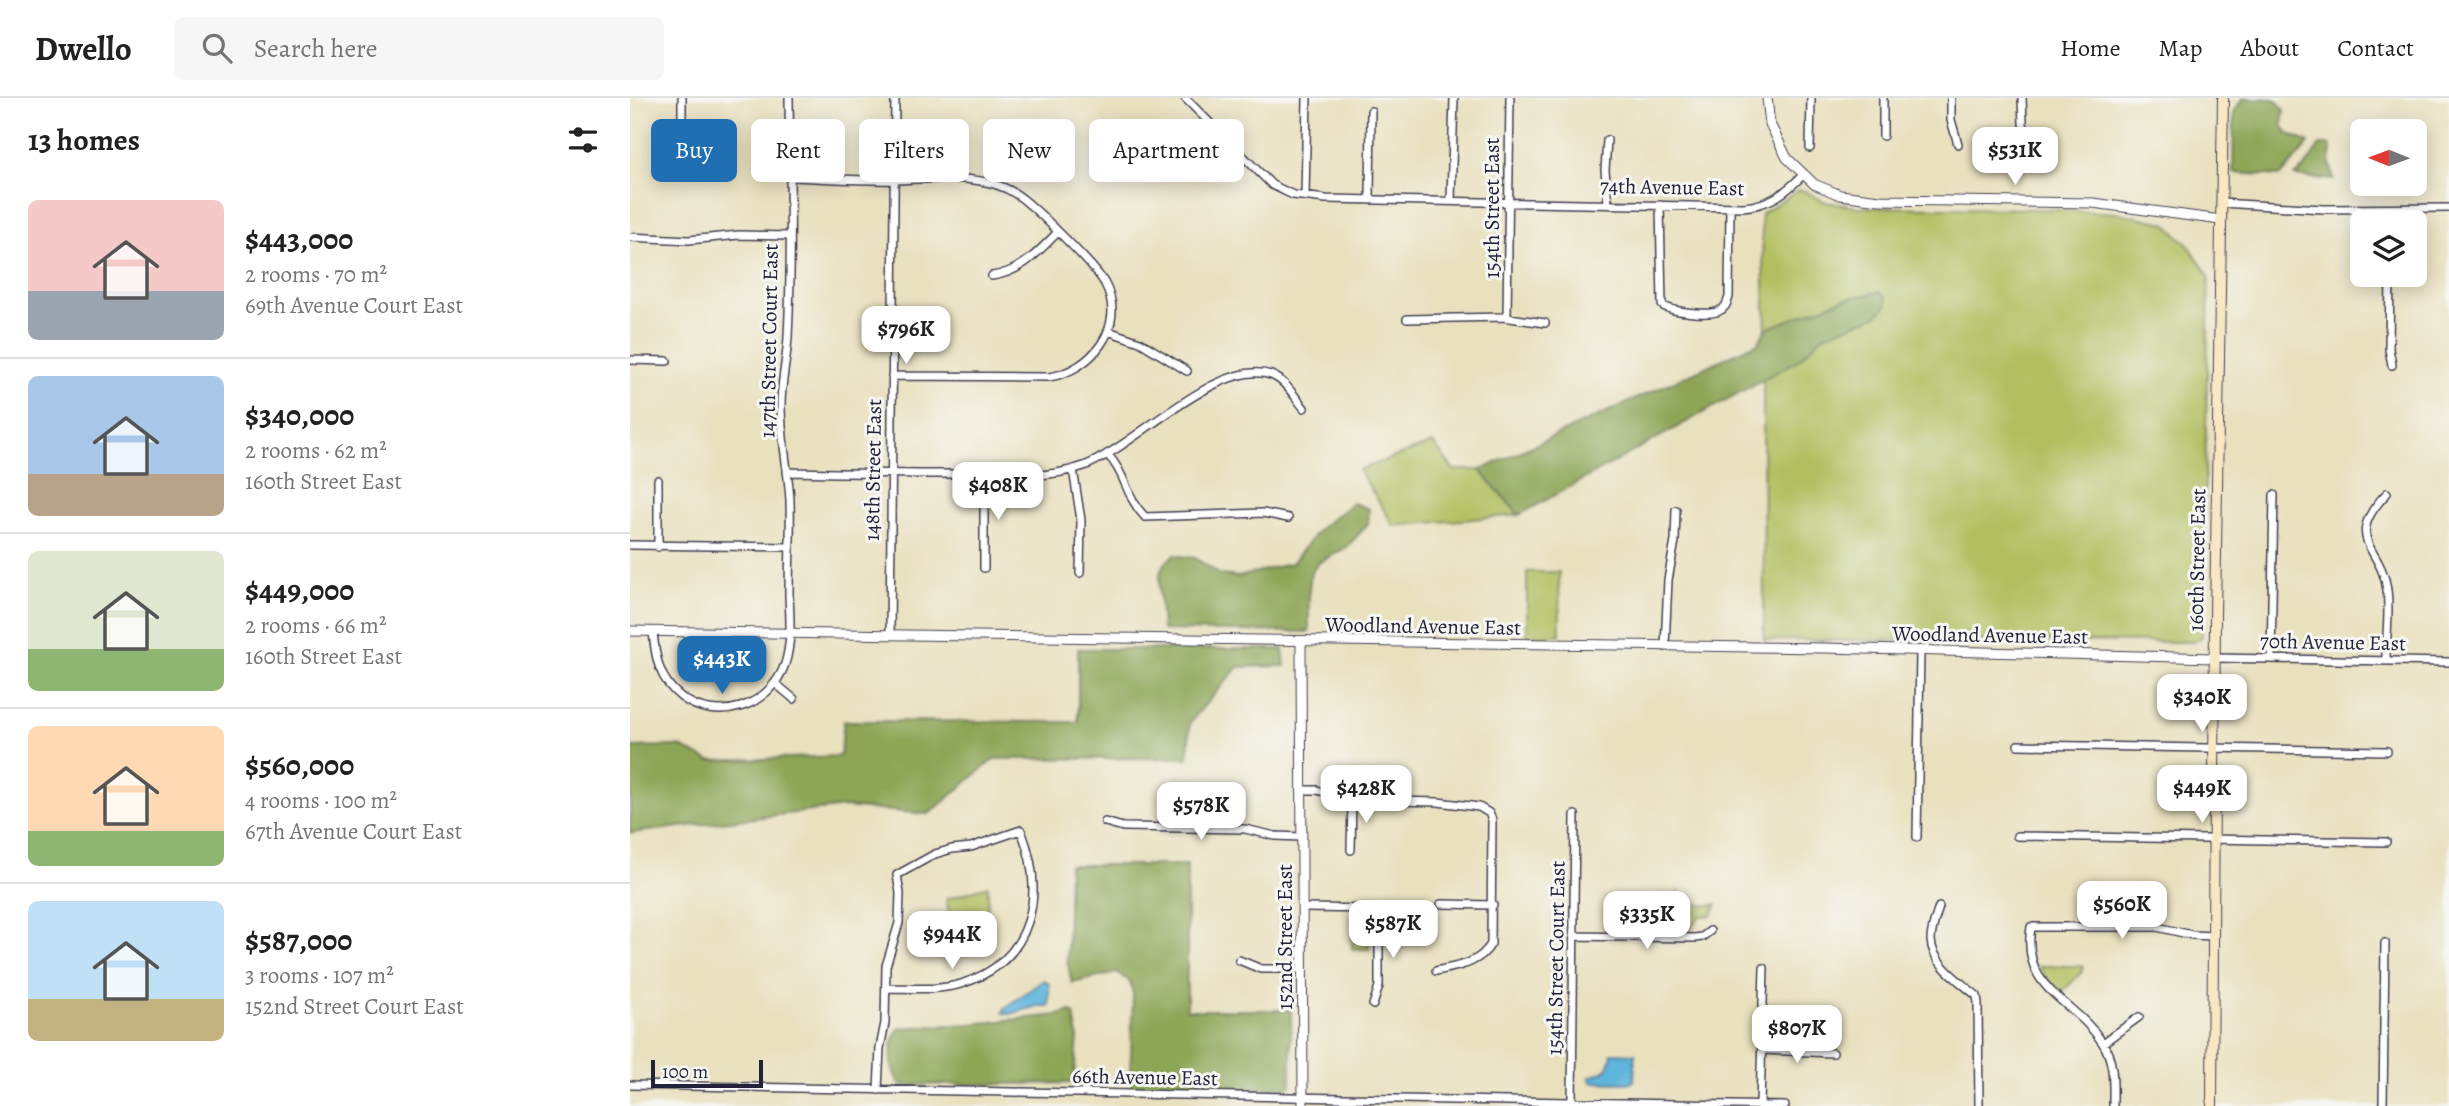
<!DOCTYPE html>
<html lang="en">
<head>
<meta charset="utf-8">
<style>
  body { margin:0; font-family:Alegreya,serif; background:#f6f6f6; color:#202124; height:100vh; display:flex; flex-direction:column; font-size:26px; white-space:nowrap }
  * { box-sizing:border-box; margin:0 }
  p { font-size:23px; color:#757577 }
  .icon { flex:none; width:38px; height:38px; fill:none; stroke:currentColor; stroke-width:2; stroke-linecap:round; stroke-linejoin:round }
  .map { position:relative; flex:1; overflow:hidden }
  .sheet { display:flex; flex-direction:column; background:#fff; width:630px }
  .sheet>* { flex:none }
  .banner { position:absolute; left:21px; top:21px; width:665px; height:63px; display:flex; gap:14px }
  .needle { width:46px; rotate:271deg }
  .buttons { position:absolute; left:1720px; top:21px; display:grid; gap:14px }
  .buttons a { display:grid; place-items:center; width:77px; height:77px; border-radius:10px; background:#fff; box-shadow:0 4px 18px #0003; font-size:35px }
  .scale { position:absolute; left:21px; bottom:18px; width:112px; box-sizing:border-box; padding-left:7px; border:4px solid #22223b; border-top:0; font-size:19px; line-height:24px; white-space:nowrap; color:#22223b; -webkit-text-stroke:5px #f6f6f2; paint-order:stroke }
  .price { position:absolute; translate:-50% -60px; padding:0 16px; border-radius:14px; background:#fff; color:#222; font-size:23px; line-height:46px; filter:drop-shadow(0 2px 4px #0008) }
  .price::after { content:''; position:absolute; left:50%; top:42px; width:21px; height:16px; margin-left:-10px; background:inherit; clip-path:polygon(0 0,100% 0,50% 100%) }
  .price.selected { background:#1f6fb2; color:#fff }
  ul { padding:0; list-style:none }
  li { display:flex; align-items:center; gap:21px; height:175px; padding:0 28px }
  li+li { border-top:2px solid #e0e0e0 }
  li span { display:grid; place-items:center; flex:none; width:196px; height:140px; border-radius:10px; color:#555 }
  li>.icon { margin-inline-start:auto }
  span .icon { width:84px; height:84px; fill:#fffc; stroke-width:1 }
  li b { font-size:30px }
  h2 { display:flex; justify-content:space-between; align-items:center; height:84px; padding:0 28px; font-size:30px }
  .pill { padding:0 24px; border-radius:10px; background:#fff; box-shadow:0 4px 18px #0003; font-size:24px; line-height:63px }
  .pill.selected { background:#1f6fb2; color:#fff }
  header { display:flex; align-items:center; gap:42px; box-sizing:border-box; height:98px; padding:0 35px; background:#fff; border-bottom:2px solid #e0e0e0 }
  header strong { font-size:33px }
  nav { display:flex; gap:38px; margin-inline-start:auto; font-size:24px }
  .search { width:490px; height:63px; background:#f6f6f6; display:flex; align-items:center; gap:18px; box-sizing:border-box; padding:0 24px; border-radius:10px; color:#757577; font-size:26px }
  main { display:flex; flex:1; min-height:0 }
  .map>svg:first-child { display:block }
</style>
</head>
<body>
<header>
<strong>Dwello</strong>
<div class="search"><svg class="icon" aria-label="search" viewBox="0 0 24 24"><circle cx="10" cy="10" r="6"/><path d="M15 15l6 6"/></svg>Search here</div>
<nav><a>Home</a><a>Map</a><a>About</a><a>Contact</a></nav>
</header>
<main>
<section class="sheet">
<h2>13 homes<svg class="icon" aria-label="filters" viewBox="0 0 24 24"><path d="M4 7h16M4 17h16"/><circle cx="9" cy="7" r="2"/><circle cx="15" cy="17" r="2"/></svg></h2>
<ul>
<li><span style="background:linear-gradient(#f6c9c9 65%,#9aa5b1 0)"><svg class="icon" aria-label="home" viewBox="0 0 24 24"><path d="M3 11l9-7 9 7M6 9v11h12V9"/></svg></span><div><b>$443,000</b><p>2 rooms · 70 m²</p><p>69th Avenue Court East</p></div></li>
<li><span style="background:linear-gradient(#a9c7e8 70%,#b9a48a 0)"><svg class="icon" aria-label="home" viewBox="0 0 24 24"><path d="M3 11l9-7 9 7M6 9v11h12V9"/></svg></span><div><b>$340,000</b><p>2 rooms · 62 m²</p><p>160th Street East</p></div></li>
<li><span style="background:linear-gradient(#dfe7d0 70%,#8fb573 0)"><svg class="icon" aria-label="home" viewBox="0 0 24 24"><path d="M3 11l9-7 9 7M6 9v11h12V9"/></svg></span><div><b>$449,000</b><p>2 rooms · 66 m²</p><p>160th Street East</p></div></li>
<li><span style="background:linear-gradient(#ffd9b3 75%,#8fb573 0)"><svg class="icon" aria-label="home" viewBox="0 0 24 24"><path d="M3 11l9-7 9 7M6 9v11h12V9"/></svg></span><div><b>$560,000</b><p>4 rooms · 100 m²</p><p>67th Avenue Court East</p></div></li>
<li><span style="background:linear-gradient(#bfe0f5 70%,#c2b280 0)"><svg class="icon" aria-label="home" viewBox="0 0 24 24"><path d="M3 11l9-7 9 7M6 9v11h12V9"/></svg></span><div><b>$587,000</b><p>3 rooms · 107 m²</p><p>152nd Street Court East</p></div></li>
</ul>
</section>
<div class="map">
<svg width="1819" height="1008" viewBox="0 0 1819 1008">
  <rect width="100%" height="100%" fill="#f6f6f2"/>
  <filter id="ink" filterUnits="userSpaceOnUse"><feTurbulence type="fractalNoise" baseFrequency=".0143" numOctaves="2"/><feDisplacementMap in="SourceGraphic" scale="14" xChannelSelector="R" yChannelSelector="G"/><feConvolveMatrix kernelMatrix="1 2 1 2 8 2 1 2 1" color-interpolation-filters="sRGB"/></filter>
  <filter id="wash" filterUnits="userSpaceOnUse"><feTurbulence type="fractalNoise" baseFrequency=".00686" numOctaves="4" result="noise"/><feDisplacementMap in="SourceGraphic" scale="28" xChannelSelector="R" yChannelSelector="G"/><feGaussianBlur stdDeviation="1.57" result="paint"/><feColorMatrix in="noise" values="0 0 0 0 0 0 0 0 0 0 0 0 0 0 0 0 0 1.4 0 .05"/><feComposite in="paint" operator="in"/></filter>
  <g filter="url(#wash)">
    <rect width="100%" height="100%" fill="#e9e0be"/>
    <path fill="#b2bf61" stroke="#6a704e" stroke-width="2" d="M1169,92L1175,93L1195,104L1227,109L1411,111L1489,115L1535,125L1559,148L1579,178L1572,539L1563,544L1134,542L1133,281L1168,262L1194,237L1246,218L1249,194L1211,202L1136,231L1131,116Z
      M803,345L824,372H850L889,417L764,428L729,372Z
      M897,474H929L930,537L897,538Z
      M358,788C358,824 358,826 325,841L316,801Z
      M1048,794C1058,807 1071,809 1087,806L1082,817L1070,818L1058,834H1047Z
      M722,819H733L738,822L739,851H722Z
      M1409,868H1453V873L1431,895L1415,879Z"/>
    <path fill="#8da657" stroke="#586449" stroke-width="2" d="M1614,0L1646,1L1654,12L1652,28L1659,36L1679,45L1651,78L1603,75L1604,12Z
      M1690,47H1701L1700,65L1704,82L1665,78L1675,69Z
      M1249,194L1256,199L1257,207L1246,218L1194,237L1168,262L889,417L850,372L1128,245L1136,231L1211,202Z
      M723,405L739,411L738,426L717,449L688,465L681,475L679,490V534L532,532C532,518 526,480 532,470C534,466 540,461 543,457L565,460L591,477L609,479L662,465L690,430Z
      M448,551H653L655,568L608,569L560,624L558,660L364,661L299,716L214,709L0,735V649L49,648L79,663L210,658L214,623L448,624Z
      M439,767H557V912H661V987L657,990H503L500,984L503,896L500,883L486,875L442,885L437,862Z
      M441,913L444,916L448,941L443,985L271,987C259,973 258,946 269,930L340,926L429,917Z"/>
    <path fill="#5fb6dc" stroke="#406c8c" stroke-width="2" d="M414,882L419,886V908H407L381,916L373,915L375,910Z
      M982,955L1005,956L1004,983L1000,985L961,984L960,979C975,974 980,972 982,955Z"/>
  </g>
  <g filter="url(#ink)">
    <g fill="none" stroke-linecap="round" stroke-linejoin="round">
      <defs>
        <path id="minor" d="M555,0L642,87L663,97L696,101L1113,109C1140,107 1155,95 1173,77
          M1321,0V22L1328,46
          M1392,0L1393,26L1399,42
          M52,27V0
          M1253,38V0
          M977,42L975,72L978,105
          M1180,50L1181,0
          M160,79C195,80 231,83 266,82C298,81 336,77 367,87C373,89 380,92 386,96C402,106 467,170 475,186C498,229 460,273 419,279L262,278
          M675,98L677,0
          M740,102L741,13
          M821,102L824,0
          M1591,105L1693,111L1819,110
          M1030,107L1032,207C1041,214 1078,218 1089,213C1096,210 1097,205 1099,199L1100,109
          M1763,111V124
          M0,139L59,142L109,137L159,138
          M1760,177L1759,251L1762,267
          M362,178C391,174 407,155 427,135
          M877,219L880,0
          M777,221L873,219L915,225
          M478,233L510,244L557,273
          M0,262L37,263
          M477,356C495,374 497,401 515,419L633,415L658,420
          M443,371L451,422L450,475
          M157,374C212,375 267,376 322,376C365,377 412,383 454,368C503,350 589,259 641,277C655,282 665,299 674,310
          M354,377V470
          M28,382V449
          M0,447L159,449
          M23,533C25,559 29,582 51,599C87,626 140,609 155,566C162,544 160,520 159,497C159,466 161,434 160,402C158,370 151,339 151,307C151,284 157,261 158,239C162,159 160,79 159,0
          M260,537L265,0
          M1035,549L1038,482L1045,443L1046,412
          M1585,560L1819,564
          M1641,561L1644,397
          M1756,562C1756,540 1760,514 1757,492C1752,448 1711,443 1757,395
          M145,585L164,601
          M1388,647L1757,653
          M671,692H687L722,702L808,704L849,709L859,715L862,722L861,846C849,866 828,868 806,873
          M475,724L493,729L615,731L645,738L672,739
          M1387,738L1756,744
          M1287,739L1290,554
          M721,752L722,702
          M811,806L863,807
          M1309,809C1306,819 1301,831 1301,842C1302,866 1331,884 1347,898L1348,905L1349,1008
          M672,810L749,811V888L743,907
          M944,838L1065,840L1072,839L1080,833
          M609,862L631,871H673
          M1473,945L1509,919
          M1132,952L1203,955
          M0,987L1155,1008
          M248,992L250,950L255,925L256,868L269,825L270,795L267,777L305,756L322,751L341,749L391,732C416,796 404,863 331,886C307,893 280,890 256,890
          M942,1004L945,717
          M1130,1007L1134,870
          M1483,1008C1483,986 1485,963 1472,944C1443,900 1391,893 1401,829H1527L1562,837L1583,838
          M1753,1008L1755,845"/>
        <path id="tertiary" d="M1137,0L1140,26L1157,60L1184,86L1210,97L1250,102L1463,105L1591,122
          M0,533L1194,550L1585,560
          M671,544L673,1008"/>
        <path id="secondary" d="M1582,1008L1585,519L1593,0"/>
      </defs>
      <use href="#minor" stroke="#403e4f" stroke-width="10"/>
      <use href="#tertiary" stroke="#403e4f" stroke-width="11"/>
      <use href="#secondary" stroke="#403e4f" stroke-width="12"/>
      <use href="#minor" stroke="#fff" stroke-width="7"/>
      <use href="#tertiary" stroke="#fff" stroke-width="9"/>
      <use href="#secondary" stroke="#f9e7c3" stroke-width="10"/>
    </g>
  </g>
  <g text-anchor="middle" stroke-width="6" stroke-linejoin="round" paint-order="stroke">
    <g font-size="21" fill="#22223b" stroke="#f6f6f2">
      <text transform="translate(1042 89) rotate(1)" y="7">74th Avenue East</text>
      <text transform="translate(862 110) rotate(-90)" y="7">154th Street East</text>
      <text transform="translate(139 243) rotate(-89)" y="7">147th Street Court East</text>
      <text transform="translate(243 372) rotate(-89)" y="7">148th Street East</text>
      <text transform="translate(1567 462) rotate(-89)" y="7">160th Street East</text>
      <text transform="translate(793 528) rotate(1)" y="7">Woodland Avenue East</text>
      <text transform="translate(1360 537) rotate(1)" y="7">Woodland Avenue East</text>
      <text transform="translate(1703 544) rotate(1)" y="7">70th Avenue East</text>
      <text transform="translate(655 839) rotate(-90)" y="7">152nd Street East</text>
      <text transform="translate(926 860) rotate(-89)" y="7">154th Street Court East</text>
      <text transform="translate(515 979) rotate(1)" y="7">66th Avenue East</text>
    </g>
  </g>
</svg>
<div class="buttons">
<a><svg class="needle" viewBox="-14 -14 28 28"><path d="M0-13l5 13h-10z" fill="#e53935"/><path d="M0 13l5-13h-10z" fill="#757577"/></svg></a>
<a><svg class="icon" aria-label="layers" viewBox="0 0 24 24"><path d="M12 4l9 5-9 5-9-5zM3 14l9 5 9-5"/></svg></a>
</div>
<div class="scale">100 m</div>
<b class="price" style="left:1385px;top:89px">$531K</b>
<b class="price" style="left:276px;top:268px">$796K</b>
<b class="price" style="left:368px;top:424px">$408K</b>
<b class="price selected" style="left:92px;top:598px">$443K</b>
<b class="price" style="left:1572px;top:636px">$340K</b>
<b class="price" style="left:736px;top:727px">$428K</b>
<b class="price" style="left:1572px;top:727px">$449K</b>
<b class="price" style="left:571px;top:744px">$578K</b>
<b class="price" style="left:1492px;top:843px">$560K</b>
<b class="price" style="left:1017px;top:853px">$335K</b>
<b class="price" style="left:763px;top:862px">$587K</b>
<b class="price" style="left:322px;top:873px">$944K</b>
<b class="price" style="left:1167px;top:967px">$807K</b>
<div class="banner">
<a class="pill selected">Buy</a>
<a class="pill">Rent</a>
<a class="pill">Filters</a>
<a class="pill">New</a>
<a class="pill">Apartment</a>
</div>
</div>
</main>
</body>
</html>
